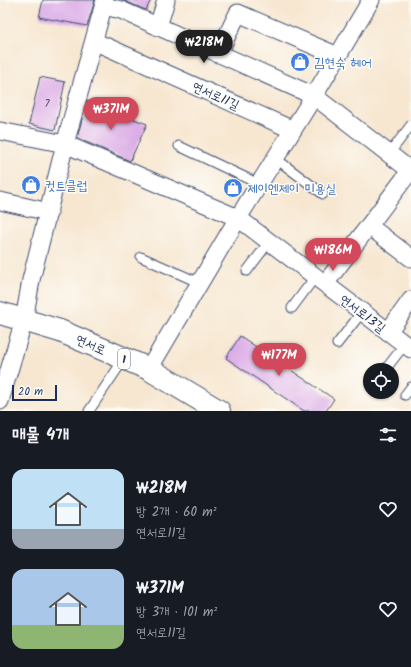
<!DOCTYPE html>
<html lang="ko">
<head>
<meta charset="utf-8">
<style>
  body { margin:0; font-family:Kalam,"Poor Story",sans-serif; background:#242831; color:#f1f3f6; height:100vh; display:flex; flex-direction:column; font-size:15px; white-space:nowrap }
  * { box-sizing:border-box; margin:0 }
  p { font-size:13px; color:#9ea1a6 }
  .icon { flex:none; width:22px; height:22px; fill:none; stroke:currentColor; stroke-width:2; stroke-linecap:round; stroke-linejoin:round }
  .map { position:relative; height:411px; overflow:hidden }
  .drawer { display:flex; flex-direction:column; background:#171b24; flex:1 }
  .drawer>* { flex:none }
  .buttons { position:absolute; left:363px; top:363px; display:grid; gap:8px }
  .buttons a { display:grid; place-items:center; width:36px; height:36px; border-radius:50%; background:#171b24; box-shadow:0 1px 3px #0004; font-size:20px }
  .scale { position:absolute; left:12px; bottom:10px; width:45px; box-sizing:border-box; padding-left:4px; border:2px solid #1b2f5e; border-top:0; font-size:11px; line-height:14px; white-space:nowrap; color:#1b2f5e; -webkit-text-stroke:3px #fdfcf7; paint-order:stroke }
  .price { position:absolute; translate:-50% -34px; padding:0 9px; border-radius:14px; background:#d1495b; color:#fff; font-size:13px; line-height:26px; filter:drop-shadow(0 1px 2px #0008) }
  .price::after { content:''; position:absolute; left:50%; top:24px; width:12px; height:9px; margin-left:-6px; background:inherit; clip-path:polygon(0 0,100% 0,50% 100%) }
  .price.on { background:#222; color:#fff }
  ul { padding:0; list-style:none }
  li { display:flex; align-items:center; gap:12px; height:100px; padding:0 12px }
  li span { display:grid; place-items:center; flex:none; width:112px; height:80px; border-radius:12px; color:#555 }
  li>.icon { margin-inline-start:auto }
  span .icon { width:48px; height:48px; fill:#fffc; stroke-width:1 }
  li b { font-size:17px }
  h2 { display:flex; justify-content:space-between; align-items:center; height:48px; padding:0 12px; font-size:17px }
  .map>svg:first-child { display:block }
</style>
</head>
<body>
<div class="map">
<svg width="411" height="411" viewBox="0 0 411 411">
  <rect width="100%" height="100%" fill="#fdfcf7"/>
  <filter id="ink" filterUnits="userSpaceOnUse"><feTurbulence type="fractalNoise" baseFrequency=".025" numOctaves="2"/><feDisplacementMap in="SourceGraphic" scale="8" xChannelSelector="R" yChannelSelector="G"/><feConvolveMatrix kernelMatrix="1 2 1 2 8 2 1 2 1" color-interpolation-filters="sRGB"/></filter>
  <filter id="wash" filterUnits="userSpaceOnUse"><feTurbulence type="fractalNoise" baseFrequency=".012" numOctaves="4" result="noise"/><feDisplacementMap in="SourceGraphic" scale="16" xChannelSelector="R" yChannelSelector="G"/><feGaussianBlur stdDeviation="0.9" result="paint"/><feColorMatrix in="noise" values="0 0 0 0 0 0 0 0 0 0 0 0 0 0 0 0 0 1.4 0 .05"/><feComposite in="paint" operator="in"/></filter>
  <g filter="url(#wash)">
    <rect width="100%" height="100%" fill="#f7e7d1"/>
    <g id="blocks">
      <path fill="#daa9e6" d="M43,0H95L87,26L39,17Z
        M122,0H151L146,10Z
        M40,77L65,82L55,130L29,124Z
        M87,101L147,124L130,161L77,138Z
        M240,336L334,399L326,411H304L226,358Z"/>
    </g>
  </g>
  <g filter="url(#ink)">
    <use href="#blocks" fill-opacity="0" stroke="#3c4b6f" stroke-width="1"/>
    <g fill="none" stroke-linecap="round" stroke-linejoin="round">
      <defs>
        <path id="lane" d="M179,146L259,184
          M389,154L411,125
          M275,158L323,194
          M141,257L200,283
          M247,271L269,242
          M292,308L315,277
          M337,344L362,312
          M385,370L405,344
          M405,395L411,387
          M89,411L124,359"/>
        <path id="street" d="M104,6L121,10L314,96L411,171
          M158,27L166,0
          M94,42L105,46L293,130
          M218,54L238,13L338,56
          M0,131L65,144L238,218L411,349
          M0,201L49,212
          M369,226L411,258
          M325,284L410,171
          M388,332L411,300
          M149,369L238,218L314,96L371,0
          M0,401L24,320L31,280L65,144L105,0"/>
        <path id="primary" d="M0,313L60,331L149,369L219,411"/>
      </defs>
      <use href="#lane" stroke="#3c4b6f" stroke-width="11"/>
      <use href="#street" stroke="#3c4b6f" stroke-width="19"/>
      <use href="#primary" stroke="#3c4b6f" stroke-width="24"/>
      <use href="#lane" stroke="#fff" stroke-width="9"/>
      <use href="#street" stroke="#fff" stroke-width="17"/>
      <use href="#primary" stroke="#fff" stroke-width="22"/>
    </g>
  </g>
  <defs>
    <symbol id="shop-disc" viewBox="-11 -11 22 22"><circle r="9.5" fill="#3f7fe0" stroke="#fdfcf7"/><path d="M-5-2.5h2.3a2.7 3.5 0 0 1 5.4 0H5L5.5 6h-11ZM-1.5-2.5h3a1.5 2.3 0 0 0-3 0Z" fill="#fff"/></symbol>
  </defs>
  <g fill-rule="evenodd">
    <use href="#shop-disc" x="289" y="51" width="22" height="22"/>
    <use href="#shop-disc" x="20" y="174" width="22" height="22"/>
    <use href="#shop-disc" x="222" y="177" width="22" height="22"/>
  </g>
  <g text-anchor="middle" stroke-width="3" stroke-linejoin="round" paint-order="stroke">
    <g font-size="11" fill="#4b4e80">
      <text x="47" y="107">7</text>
    </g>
    <rect fill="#fdfcf7" stroke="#5f6c8c" stroke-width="1" x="118" y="349" width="12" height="20" rx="3"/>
    <g font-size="12" font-weight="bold" fill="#1b2f5e">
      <text x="124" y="363">1</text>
    </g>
    <g font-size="13" fill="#366cbe" stroke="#fdfcf7" text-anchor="start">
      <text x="314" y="67">김현숙 헤어</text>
      <text x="45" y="190">컷트클럽</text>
      <text x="247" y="193">제이엔제이 미용실</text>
    </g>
    <g font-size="13" fill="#1b2f5e" stroke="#fdfcf7">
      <text transform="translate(216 95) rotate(24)" y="5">연서로11길</text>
      <text transform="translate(363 313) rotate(37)" y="5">연서로13길</text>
      <text transform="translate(91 344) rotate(24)" y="5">연서로</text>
    </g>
  </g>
</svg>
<div class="buttons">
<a><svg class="icon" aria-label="locate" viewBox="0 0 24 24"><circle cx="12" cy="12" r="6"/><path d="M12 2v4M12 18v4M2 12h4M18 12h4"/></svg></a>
</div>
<div class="scale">20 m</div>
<b class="price on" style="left:204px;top:64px">₩218M</b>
<b class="price" style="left:111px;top:131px">₩371M</b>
<b class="price" style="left:333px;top:272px">₩186M</b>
<b class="price" style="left:279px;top:377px">₩177M</b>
</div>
<section class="drawer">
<h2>매물 4개<svg class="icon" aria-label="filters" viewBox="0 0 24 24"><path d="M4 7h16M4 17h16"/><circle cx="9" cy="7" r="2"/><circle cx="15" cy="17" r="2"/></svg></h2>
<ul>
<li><span style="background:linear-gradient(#bfe0f5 75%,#9aa5b1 0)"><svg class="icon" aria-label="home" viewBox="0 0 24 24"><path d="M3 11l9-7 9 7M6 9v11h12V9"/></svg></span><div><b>₩218M</b><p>방 2개 · 60 m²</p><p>연서로11길</p></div><svg class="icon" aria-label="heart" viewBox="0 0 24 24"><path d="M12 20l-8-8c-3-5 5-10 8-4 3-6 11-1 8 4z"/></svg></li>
<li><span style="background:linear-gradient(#a9c7e8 70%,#8fb573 0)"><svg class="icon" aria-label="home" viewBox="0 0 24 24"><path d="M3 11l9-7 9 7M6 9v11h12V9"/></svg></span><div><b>₩371M</b><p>방 3개 · 101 m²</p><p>연서로11길</p></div><svg class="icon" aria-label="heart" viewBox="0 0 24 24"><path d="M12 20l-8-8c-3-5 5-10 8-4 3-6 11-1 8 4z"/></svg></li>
</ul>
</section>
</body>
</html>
